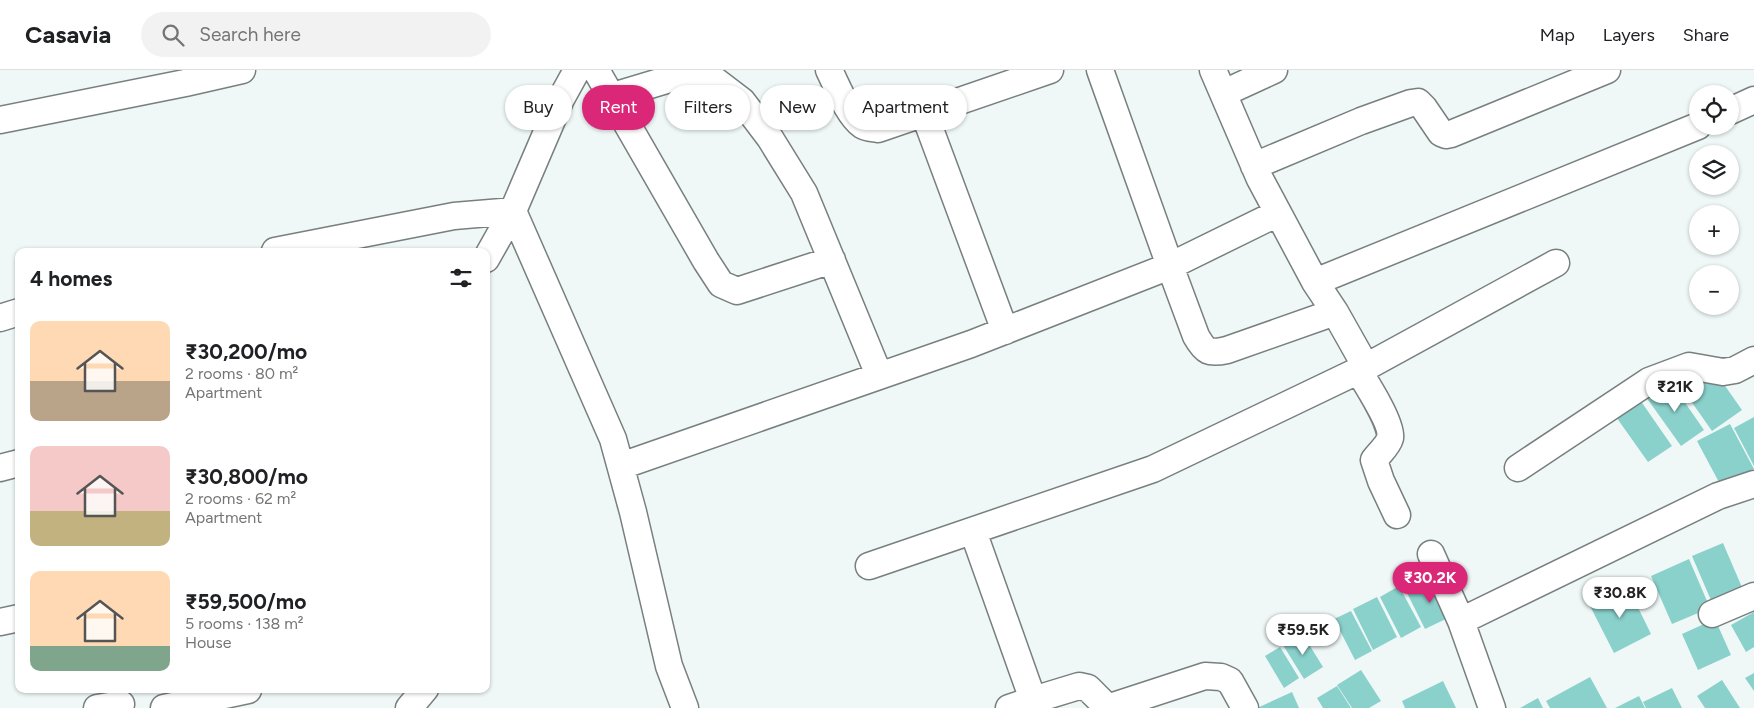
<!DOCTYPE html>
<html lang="en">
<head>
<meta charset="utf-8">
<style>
  body { margin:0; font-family:Figtree,sans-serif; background:#f2f2f2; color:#202124; height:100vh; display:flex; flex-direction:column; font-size:19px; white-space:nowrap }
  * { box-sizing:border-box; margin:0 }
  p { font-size:16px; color:#757577 }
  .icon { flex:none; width:28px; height:28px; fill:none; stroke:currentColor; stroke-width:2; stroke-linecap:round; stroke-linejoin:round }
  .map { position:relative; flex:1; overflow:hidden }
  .side { position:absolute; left:15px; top:178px; width:475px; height:445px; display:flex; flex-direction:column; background:#fff; border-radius:10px; box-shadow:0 1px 4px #0004 }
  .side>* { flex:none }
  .hud { position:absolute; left:505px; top:15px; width:475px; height:45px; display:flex; gap:10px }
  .controls { position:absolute; left:1689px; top:15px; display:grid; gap:10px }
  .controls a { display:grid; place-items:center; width:50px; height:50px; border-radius:50%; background:#fff; box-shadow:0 1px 4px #0004; font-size:25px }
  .price { position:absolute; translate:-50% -42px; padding:0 11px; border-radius:18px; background:#fff; color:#222; font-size:16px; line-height:32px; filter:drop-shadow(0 1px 2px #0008) }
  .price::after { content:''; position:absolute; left:50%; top:30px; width:15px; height:11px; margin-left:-8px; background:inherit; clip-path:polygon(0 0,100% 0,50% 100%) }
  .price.current { background:#db2777; color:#fff }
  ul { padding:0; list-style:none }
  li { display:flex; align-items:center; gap:15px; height:125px; padding:0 15px }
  li span { display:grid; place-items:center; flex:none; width:140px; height:100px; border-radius:10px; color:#555 }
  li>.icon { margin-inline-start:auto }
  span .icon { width:60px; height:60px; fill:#fffc; stroke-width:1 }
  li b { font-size:21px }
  h2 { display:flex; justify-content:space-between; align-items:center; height:60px; padding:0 15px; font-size:21px }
  .tag { padding:0 18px; border-radius:22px; background:#fff; box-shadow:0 1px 4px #0004; font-size:18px; line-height:45px }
  .tag.current { background:#db2777; color:#fff }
  header { display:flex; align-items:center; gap:30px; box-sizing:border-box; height:70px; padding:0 25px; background:#fff; border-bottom:1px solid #e0e0e0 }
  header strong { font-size:24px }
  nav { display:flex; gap:28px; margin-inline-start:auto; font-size:18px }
  .search { width:350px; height:45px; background:#f2f2f2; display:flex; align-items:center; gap:12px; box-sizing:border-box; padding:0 18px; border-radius:28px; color:#757577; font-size:19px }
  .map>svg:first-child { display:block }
</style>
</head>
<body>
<header>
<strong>Casavia</strong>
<div class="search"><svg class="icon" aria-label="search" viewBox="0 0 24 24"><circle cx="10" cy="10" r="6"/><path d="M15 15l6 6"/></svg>Search here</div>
<nav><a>Map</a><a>Layers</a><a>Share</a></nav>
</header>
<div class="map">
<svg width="1754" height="638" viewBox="0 0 1754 638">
  <rect width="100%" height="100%" fill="#eff8f7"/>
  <path fill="#8ad1cc" d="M1716,303L1742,340L1712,361L1686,324Z
    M1670,311L1704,360L1681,376L1646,327Z
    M1638,327L1672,376L1648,392L1614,344Z
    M1754,347V396L1734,358Z
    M1730,354L1754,399L1721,416L1697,371Z
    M1723,473L1744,522L1713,535L1692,486Z
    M1689,489L1710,538L1672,554L1651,506Z
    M1435,510L1452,546L1425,559L1407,523Z
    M1627,515L1651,564L1614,583L1589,534Z
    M1399,516L1421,557L1401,568L1380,527Z
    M1377,527L1397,567L1373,580L1353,539Z
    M1351,541L1372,581L1355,590L1334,549Z
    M1754,542V577L1746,582L1731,555Z
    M1715,549L1731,585L1698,600L1682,564Z
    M1302,563L1323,597L1304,609L1283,575Z
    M1280,577L1299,608L1284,618L1265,586Z
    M1361,600L1381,631L1369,638H1352L1337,615Z
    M1754,603V621L1745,608Z
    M1590,607L1607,638H1550L1546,631Z
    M1722,610L1740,638H1705L1697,626Z
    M1443,611L1456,638H1405L1402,631Z
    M1337,616L1351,638H1323L1317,628Z
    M1672,618L1682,638H1646L1643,632Z
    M1292,622L1299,638H1257Z
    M1639,626L1645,638H1615Z
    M1538,628L1543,638H1520Z"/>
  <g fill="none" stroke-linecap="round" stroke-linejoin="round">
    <defs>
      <path id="minor" d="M596,0L706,191L721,214L737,221L832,190
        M829,0C837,16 848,45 862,55C867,58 872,58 878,59L1050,0
        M1224,23L1274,0
        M610,27L676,7L713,9L742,31L770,68L804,123L879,305
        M1730,41L1754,30
        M924,43L1005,261
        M0,50L185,13L242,0
        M1254,96L1361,51L1411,33L1418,32L1424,38L1441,63L1446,65L1451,64L1607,0
        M1278,143L1170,196L1196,266C1205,282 1209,284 1227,280L1335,242
        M275,181L454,146L513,141L613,369L633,442L669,596L685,638
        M486,189L513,141L561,29L577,0
        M1315,212L1698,56
        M0,248L19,242
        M1366,297L1556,193
        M1358,300C1366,313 1393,355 1390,368C1388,376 1379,383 1374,390L1381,411L1397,445
        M621,396L971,274L1170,196L1100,0
        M0,398L19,393
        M1518,398L1649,311L1689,296L1723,302L1735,300L1754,290
        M973,461L1033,630L1079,616L1088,618L1106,636H1113L1205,606L1221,607L1230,611L1245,638
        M1431,484L1461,551L1492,638
        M869,496L1153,399L1366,297L1335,242L1315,212L1260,109L1213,0
        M1712,544L1754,526
        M1461,551L1718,426L1754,414
        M0,552L19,548
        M97,638L121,634
        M164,638L248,620
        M409,638L425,619
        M1009,638L1033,630L1036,638"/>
    </defs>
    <use href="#minor" stroke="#787f7f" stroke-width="29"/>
    <use href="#minor" stroke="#fff" stroke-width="26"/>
  </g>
</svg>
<div class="controls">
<a><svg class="icon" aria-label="locate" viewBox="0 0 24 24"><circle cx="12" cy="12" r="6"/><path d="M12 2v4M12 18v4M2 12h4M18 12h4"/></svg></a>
<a><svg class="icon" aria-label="layers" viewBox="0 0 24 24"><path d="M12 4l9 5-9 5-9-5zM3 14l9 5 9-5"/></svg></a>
<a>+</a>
<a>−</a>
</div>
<b class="price" style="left:1675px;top:343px">₹21K</b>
<b class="price current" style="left:1430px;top:534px">₹30.2K</b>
<b class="price" style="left:1620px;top:549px">₹30.8K</b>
<b class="price" style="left:1303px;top:586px">₹59.5K</b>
<div class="hud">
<a class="tag">Buy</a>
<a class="tag current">Rent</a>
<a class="tag">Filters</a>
<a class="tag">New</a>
<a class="tag">Apartment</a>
</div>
<section class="side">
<h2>4 homes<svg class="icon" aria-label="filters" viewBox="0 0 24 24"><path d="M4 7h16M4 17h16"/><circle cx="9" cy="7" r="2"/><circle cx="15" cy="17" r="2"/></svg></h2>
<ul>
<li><span style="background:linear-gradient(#ffd9b3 60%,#b9a48a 0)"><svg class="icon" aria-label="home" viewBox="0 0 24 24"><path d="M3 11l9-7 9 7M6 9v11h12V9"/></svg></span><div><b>₹30,200/mo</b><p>2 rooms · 80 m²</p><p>Apartment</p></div></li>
<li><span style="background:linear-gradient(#f6c9c9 65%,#c2b280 0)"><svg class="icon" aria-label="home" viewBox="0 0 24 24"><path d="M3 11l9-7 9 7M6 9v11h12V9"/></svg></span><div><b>₹30,800/mo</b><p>2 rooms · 62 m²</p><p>Apartment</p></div></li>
<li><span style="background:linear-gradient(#ffd9b3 75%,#7fa58c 0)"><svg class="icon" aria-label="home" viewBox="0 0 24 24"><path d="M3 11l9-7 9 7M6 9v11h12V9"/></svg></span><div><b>₹59,500/mo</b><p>5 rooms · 138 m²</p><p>House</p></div></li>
</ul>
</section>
</div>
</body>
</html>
